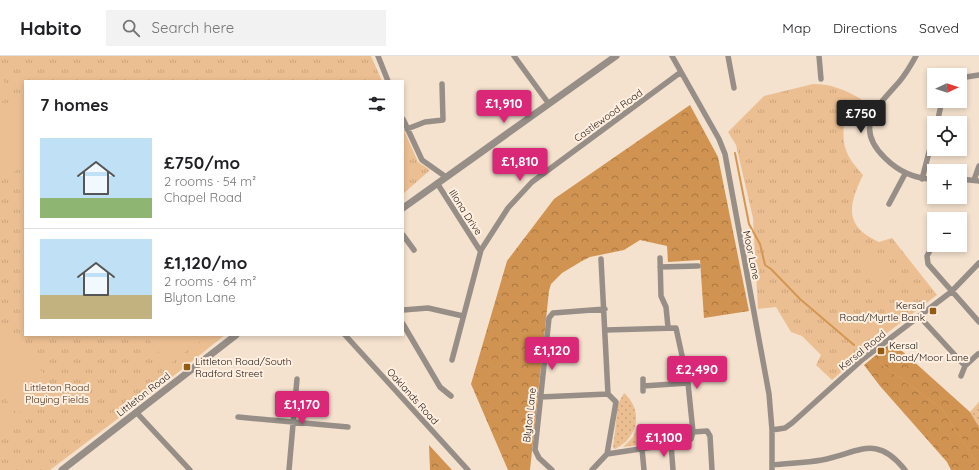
<!DOCTYPE html>
<html lang="en">
<head>
<meta charset="utf-8">
<style>
  body { margin:0; font-family:Quicksand,sans-serif; background:#f2f2f2; color:#202124; height:100vh; display:flex; flex-direction:column; font-size:15px; white-space:nowrap }
  * { box-sizing:border-box; margin:0 }
  p { font-size:13px; color:#757577 }
  .icon { flex:none; width:22px; height:22px; fill:none; stroke:currentColor; stroke-width:2; stroke-linecap:round; stroke-linejoin:round }
  .map { position:relative; flex:1; overflow:hidden }
  .sheet { position:absolute; left:24px; top:24px; width:380px; height:256px; display:flex; flex-direction:column; background:#fff; border-radius:0px; box-shadow:0 2px 6px #0003 }
  .sheet>* { flex:none }
  .needle { width:26px; rotate:86deg }
  .fabs { position:absolute; left:927px; top:12px; display:grid; gap:8px }
  .fabs a { display:grid; place-items:center; width:40px; height:40px; border-radius:0px; background:#fff; box-shadow:0 2px 6px #0003; font-size:20px }
  .price { position:absolute; translate:-50% -34px; padding:0 9px; border-radius:4px; background:#db2777; color:#fff; font-size:13px; line-height:26px; filter:drop-shadow(0 1px 2px #0008) }
  .price::after { content:''; position:absolute; left:50%; top:24px; width:12px; height:9px; margin-left:-6px; background:inherit; clip-path:polygon(0 0,100% 0,50% 100%) }
  .price.selected { background:#222; color:#fff }
  ul { padding:0; list-style:none }
  li { display:flex; align-items:center; gap:12px; height:100px; padding:0 16px }
  li+li { border-top:1px solid #e0e0e0 }
  li span { display:grid; place-items:center; flex:none; width:112px; height:80px; border-radius:0px; color:#555 }
  li>.icon { margin-inline-start:auto }
  span .icon { width:48px; height:48px; fill:#fffc; stroke-width:1 }
  li b { font-size:17px }
  h2 { display:flex; justify-content:space-between; align-items:center; height:48px; padding:0 16px; font-size:17px }
  header { display:flex; align-items:center; gap:24px; box-sizing:border-box; height:56px; padding:0 20px; background:#fff; border-bottom:1px solid #e0e0e0 }
  header strong { font-size:19px }
  nav { display:flex; gap:22px; margin-inline-start:auto; font-size:14px }
  .search { width:280px; height:36px; background:#f2f2f2; display:flex; align-items:center; gap:10px; box-sizing:border-box; padding:0 14px; border-radius:0px; color:#757577; font-size:15px }
  .map>svg:first-child { display:block }
</style>
</head>
<body>
<header>
<strong>Habito</strong>
<div class="search"><svg class="icon" aria-label="search" viewBox="0 0 24 24"><circle cx="10" cy="10" r="6"/><path d="M15 15l6 6"/></svg>Search here</div>
<nav><a>Map</a><a>Directions</a><a>Saved</a></nav>
</header>
<div class="map">
<svg width="979" height="414" viewBox="0 0 979 414">
  <defs>
    <pattern id="grass-dots" width="8" height="8" patternUnits="userSpaceOnUse"><rect width="8" height="8" fill="#ecbf92"/><path d="M2 2h.1M6 6h.1" fill="none" stroke="#caa37d" stroke-width="1.8" stroke-linecap="round"/></pattern>
    <pattern id="forest-crowns" width="20" height="18" patternUnits="userSpaceOnUse"><rect width="20" height="18" fill="#d19351"/><path d="M2 6a3 3 0 1 1 6 0M12 15a3 3 0 1 1 6 0" fill="none" stroke="#a97742"/></pattern>
    <pattern id="park-tufts" width="24" height="20" patternUnits="userSpaceOnUse"><rect width="24" height="20" fill="#ecbf92"/><path d="M3 7l-1-3M5 7V3M7 7l1-3M15 17l-1-3M17 17v-4M19 17l1-3" fill="none" stroke="#caa37d"/></pattern>
  </defs>
  <rect width="100%" height="100%" fill="#f4e1ce"/>
  <path fill="url(#grass-dots)" d="M624,337C644,355 638,382 615,393L613,392L618,348Z
    M979,346V371L970,356Z
    M637,372L644,382L653,387L623,391L633,381Z"/>
  <path fill="url(#forest-crowns)" d="M690,49L718,101L749,255L704,262L700,204L668,206L667,190L640,184L624,194L590,201L582,205L562,217L551,228L549,235L530,414H508L471,328L507,205L554,143Z
    M892,286L970,356L979,371V414H951L947,406L880,330L864,309Z
    M429,389L452,414H430Z"/>
  <path fill="url(#park-tufts)" d="M0,0H371L382,25H25V279H225L157,333L50,414H0Z
    M813,28C832,28 845,34 861,43L858,54L844,64C842,91 845,99 863,119C848,150 844,170 879,186L892,182L937,239L883,280L832,324L816,309L821,299L802,280L791,276L776,251L758,253L753,162L736,89L728,76L764,40Z
    M403,72L418,106L430,114L403,138Z"/>
  <path fill="#ecbf92" d="M217,15L225,25H203Z
    M0,20L13,38L0,47Z
    M25,36V108L0,126V54Z
    M872,199L888,217L873,228L858,210Z
    M7,270L53,330L17,358L0,336V276Z
    M145,279H178L189,293L169,309Z
    M184,279H208L193,291Z
    M0,344L14,362L0,373Z"/>
  <g fill="none" stroke-linecap="round" stroke-linejoin="round">
    <path stroke="#d49654" stroke-width="2" d="M735,97L749,168L760,188L765,209L771,213L800,243L854,289
      M879,306L942,353L973,401L979,414"/>
    <path stroke="#978f87" stroke-width="5.5" d="M378,0L388,25
      M514,0L549,48
      M672,0L719,83L725,98L769,338L772,374V414
      M728,0L734,32
      M819,0L821,23
      M916,0C911,9 906,18 899,26C877,51 853,71 885,102C899,116 914,123 934,123
      M960,22L979,19
      M403,63L422,104L446,121
      M937,67L942,45
      M407,73L425,66L443,64L442,28
      M922,123L934,77
      M960,123L979,125
      M974,124L979,110
      M437,127L479,193L481,194
      M889,148L905,118
      M403,179L414,194
      M934,187L927,200L928,208L979,266
      M660,202L661,240L666,251L668,271
      M660,211L698,210
      M403,254L428,252L463,260
      M919,260L965,310L978,298
      M403,268L440,331L451,340
      M606,274L676,272L688,327L693,376L691,383L686,386L607,398
      M345,279L468,414
      M452,304L481,194L508,152L532,126L681,16
      M961,320L965,310
      M643,323V335
      M643,330L688,327
      M540,341L608,338
      M136,356L190,414
      M238,361L348,371
      M772,374L785,372L792,367L863,303L951,236L979,207
      M693,376L707,375L710,380L712,414
      M671,388L673,414
      M642,393L644,414
      M772,409C788,407 805,407 822,404C859,397 876,377 905,414
      M289,414L297,323
      M552,414L539,402L535,394L549,262L553,257L605,253
      M592,414L607,398L616,346L608,338L601,203"/>
    <path stroke="#978f87" stroke-width="7" d="M403,152L616,0
      M62,414L236,279"/>
  </g>
  <g fill="#935b14" stroke="#ffefe0" stroke-width="1.5">
    <rect x="929" y="251" width="8" height="8" rx="2"/>
    <rect x="877" y="291" width="8" height="8" rx="2"/>
    <rect x="183" y="307" width="8" height="8" rx="2"/>
  </g>
  <g text-anchor="middle" stroke-width="4" stroke-linejoin="round" paint-order="stroke">
    <g font-size="10" fill="#1e1711" stroke="#ffefe0">
      <text transform="translate(608 59) rotate(-36)" y="4">Castlewood Road</text>
      <text transform="translate(466 156) rotate(57)" y="4">Illona Drive</text>
      <text transform="translate(752 199) rotate(78)" y="4">Moor Lane</text>
      <text transform="translate(862 294) rotate(-39)" y="4">Kersal Road</text>
      <text transform="translate(143 338) rotate(-38)" y="4">Littleton Road</text>
      <text transform="translate(413 340) rotate(48)" y="4">Oaklands Road</text>
      <text transform="translate(529 359) rotate(-84)" y="4">Blyton Lane</text>
    </g>
    <g font-size="10" fill="#1e1711" stroke="#ffefe0" text-anchor="start">
      <text x="925" y="253" text-anchor="end">Kersal<tspan x="925" dy="12">Road/Myrtle Bank</tspan></text>
      <text x="889" y="293">Kersal<tspan x="889" dy="12">Road/Moor Lane</tspan></text>
      <text x="195" y="309">Littleton Road/South<tspan x="195" dy="12">Radford Street</tspan></text>
    </g>
    <g font-size="10" fill="#4a3014" stroke="#ffefe0">
      <text x="57" y="335">Littleton Road<tspan x="57" dy="12">Playing Fields</tspan></text>
    </g>
  </g>
</svg>
<div class="fabs">
<a><svg class="needle" viewBox="-14 -14 28 28"><path d="M0-13l5 13h-10z" fill="#e53935"/><path d="M0 13l5-13h-10z" fill="#757577"/></svg></a>
<a><svg class="icon" aria-label="locate" viewBox="0 0 24 24"><circle cx="12" cy="12" r="6"/><path d="M12 2v4M12 18v4M2 12h4M18 12h4"/></svg></a>
<a>+</a>
<a>−</a>
</div>
<b class="price" style="left:504px;top:68px">£1,910</b>
<b class="price selected" style="left:861px;top:78px">£750</b>
<b class="price" style="left:520px;top:126px">£1,810</b>
<b class="price" style="left:552px;top:315px">£1,120</b>
<b class="price" style="left:697px;top:334px">£2,490</b>
<b class="price" style="left:302px;top:369px">£1,170</b>
<b class="price" style="left:664px;top:402px">£1,100</b>
<section class="sheet">
<h2>7 homes<svg class="icon" aria-label="filters" viewBox="0 0 24 24"><path d="M4 7h16M4 17h16"/><circle cx="9" cy="7" r="2"/><circle cx="15" cy="17" r="2"/></svg></h2>
<ul>
<li><span style="background:linear-gradient(#bfe0f5 75%,#8fb573 0)"><svg class="icon" aria-label="home" viewBox="0 0 24 24"><path d="M3 11l9-7 9 7M6 9v11h12V9"/></svg></span><div><b>£750/mo</b><p>2 rooms · 54 m²</p><p>Chapel Road</p></div></li>
<li><span style="background:linear-gradient(#bfe0f5 70%,#c2b280 0)"><svg class="icon" aria-label="home" viewBox="0 0 24 24"><path d="M3 11l9-7 9 7M6 9v11h12V9"/></svg></span><div><b>£1,120/mo</b><p>2 rooms · 64 m²</p><p>Blyton Lane</p></div></li>
</ul>
</section>
</div>
</body>
</html>
